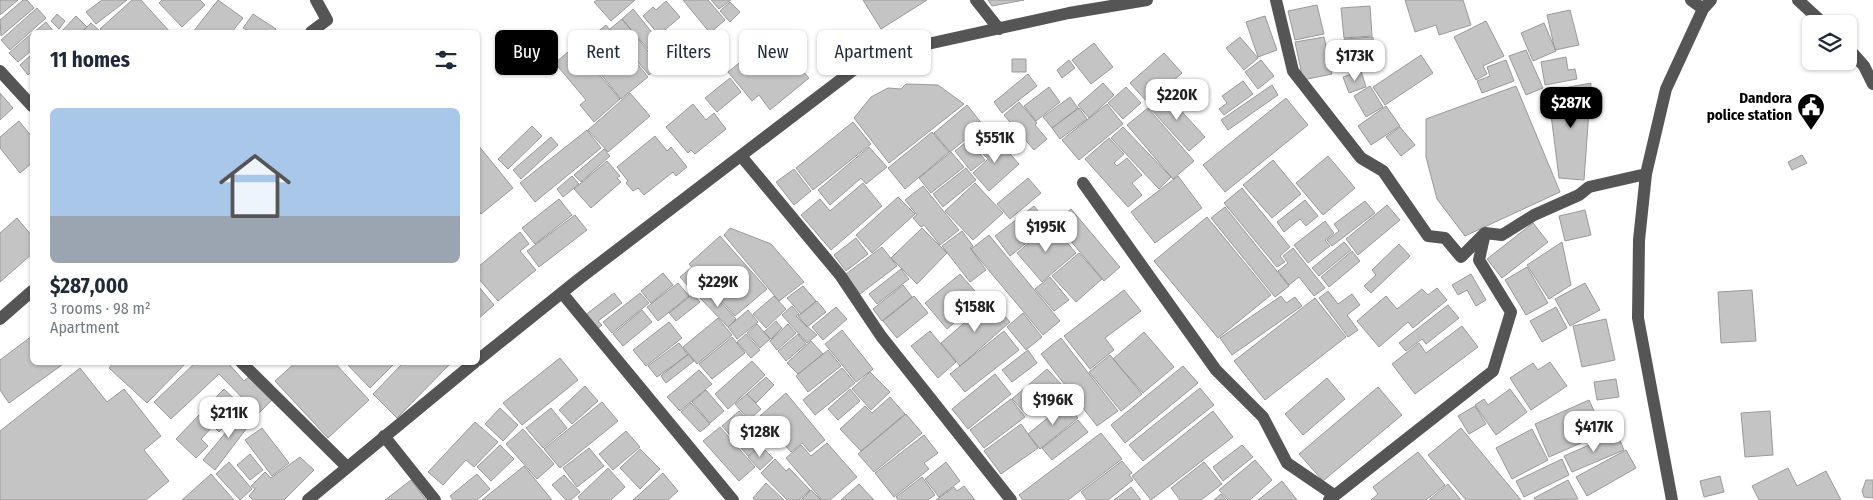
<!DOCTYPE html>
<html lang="en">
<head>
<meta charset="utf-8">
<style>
  body { margin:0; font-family:"Fira Sans Condensed",sans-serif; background:#f6f6f7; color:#1f2937; height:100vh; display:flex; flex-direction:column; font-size:19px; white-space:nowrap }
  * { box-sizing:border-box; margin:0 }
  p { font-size:16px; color:#747a83 }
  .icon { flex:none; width:28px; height:28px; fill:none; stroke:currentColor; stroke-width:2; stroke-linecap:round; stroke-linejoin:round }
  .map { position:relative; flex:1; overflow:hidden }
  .panel { position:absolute; left:30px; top:30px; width:450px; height:335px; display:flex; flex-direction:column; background:#fff; border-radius:8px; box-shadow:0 1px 4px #0004 }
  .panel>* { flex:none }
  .top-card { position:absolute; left:495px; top:30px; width:475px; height:45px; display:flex; gap:10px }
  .fabs { position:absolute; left:1802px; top:15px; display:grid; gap:10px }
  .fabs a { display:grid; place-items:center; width:55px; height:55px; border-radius:8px; background:#fff; box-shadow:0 1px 4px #0004; font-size:25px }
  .price { position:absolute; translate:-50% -42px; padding:0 11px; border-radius:10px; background:#fff; color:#222; font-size:16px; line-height:32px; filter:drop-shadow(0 1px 2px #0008) }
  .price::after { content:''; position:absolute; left:50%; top:30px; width:15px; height:11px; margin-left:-8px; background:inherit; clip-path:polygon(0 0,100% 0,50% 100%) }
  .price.selected { background:#000; color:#fff }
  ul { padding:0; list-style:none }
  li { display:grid; align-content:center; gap:10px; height:265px; padding:0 20px }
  li span { display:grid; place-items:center; height:155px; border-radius:8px; color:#555 }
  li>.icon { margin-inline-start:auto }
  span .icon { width:90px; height:90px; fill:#fffc; stroke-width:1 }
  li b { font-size:21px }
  h2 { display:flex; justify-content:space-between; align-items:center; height:60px; padding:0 20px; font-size:21px }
  .pill { padding:0 18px; border-radius:8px; background:#fff; box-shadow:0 1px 4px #0004; font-size:18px; line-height:45px }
  .pill.selected { background:#000; color:#fff }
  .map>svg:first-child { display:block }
</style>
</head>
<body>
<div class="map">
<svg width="1873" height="500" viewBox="0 0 1873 500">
  <rect width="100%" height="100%" fill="#fff"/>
  <path fill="#c4c4c4" stroke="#999" d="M0,0H18L0,15Z
    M23,0H27L34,8L1,36L0,20Z
    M102,0H127L96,24L86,12Z
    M132,0H141L170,32H103L100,29Z
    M162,0H200L205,5L182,27L159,3Z
    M218,0L243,18L232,32H193Z
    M597,0H635L611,21L594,2Z
    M683,0H708L725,20L710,33Z
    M711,0H731L719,9Z
    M863,0H927L881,29Z
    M988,0H1024L992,6Z
    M1405,0H1463L1471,25L1439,35L1436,25L1415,32Z
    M666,1L680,17L659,35L643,16L653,7L656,10Z
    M730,2L740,12L730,22L720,11Z
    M1317,5L1324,34L1295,40L1288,11Z
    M1370,6L1372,36L1344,38L1341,8Z
    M37,8L46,18L10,50L1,40Z
    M633,9L673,58L663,66L622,19Z
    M1570,10L1579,45L1555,50L1547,15Z
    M57,14L65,21L59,29L51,21Z
    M253,14L276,29L274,32H251L243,28Z
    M76,16L87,27L81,32H61Z
    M1265,16L1277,50L1258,57L1246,22Z
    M622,19L660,66L649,75L610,29Z
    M1486,21L1504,56L1483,66L1487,74L1476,80L1454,37Z
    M46,22L54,32H34Z
    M91,23L101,32H82Z
    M1544,23L1556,51L1533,61L1521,33Z
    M606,25L648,77L621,99L579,47Z
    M679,32L691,47L676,59L664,44Z
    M32,33V50L18,62L9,53Z
    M1240,37L1258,58L1244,70L1226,48Z
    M1324,37L1332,74L1303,80L1295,42Z
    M1373,37L1374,51L1345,53L1344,39Z
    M770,38L780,50L763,64L765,66L777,56L786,67L794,61L809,78L770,110L759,95L752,101L728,72Z
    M1094,43L1113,67L1091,84L1072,60Z
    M575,46L620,99L594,122L580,105L586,100L555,63Z
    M1526,50L1543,88L1526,95L1509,56Z
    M1164,53L1182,73L1148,103L1130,83Z
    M32,54V71L28,75L20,65Z
    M1421,55L1433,73L1385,105L1373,87Z
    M1566,57L1568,70L1575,69L1577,79L1545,85L1541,62Z
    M1012,59H1026V72H1012Z
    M1069,60L1075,68L1062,78L1057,70Z
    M1261,60L1274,76L1258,89L1245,72Z
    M1506,60L1514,81L1482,93L1477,81L1490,76L1487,67Z
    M1361,71L1366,87L1349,93L1343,77Z
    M1028,74L1037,86L1002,113L994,102Z
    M730,78L741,92L717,112L705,98Z
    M1243,81L1253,94L1224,115L1219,109L1227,103L1222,96Z
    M1103,83L1114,95L1089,118L1078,105Z
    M1591,83L1584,180L1559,178L1548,91Z
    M906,84L938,85L964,104L889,163L854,118L871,97L888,88L901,89Z
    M1272,85L1278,95L1228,130L1221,120Z
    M1370,86L1383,107L1366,117L1354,96Z
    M1516,86L1560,192L1465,236L1437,199L1426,157V119Z
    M1049,87L1060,102L1036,121L1024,106Z
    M1126,87L1141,103L1123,119L1108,103Z
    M1164,92L1205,137L1189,151L1148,106Z
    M0,93L13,108L0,120Z
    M630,93L650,116L608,152L588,130Z
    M1070,97L1078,108L1052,128L1043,117Z
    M1286,98L1308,125L1225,192L1203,165Z
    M1019,102L1037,123L1035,125L1047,139L1034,150L1004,115Z
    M693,104L706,120L714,113L726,129L695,154L691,150L688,153L666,127Z
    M1107,104L1123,124L1079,160L1062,140Z
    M967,105L983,125L950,152L934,133Z
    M1386,106L1400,126L1371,145L1358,126Z
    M1079,108L1087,119L1060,139L1052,128Z
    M1148,108L1194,161L1173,179L1127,125Z
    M19,121L32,137V163L20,173L0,148V137Z
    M853,122L871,144L813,190L796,168Z
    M532,126L542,136L508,169L498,159Z
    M1123,127L1171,177L1159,189L1111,138Z
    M1400,127L1415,145L1401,156L1386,137Z
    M587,130L601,148L535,202L520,183Z
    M981,130L989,139L976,149L985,160L971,171L955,151Z
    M932,132L949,152L905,189L888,168Z
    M655,136L667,151L671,147L687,167L676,176L673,172L644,195L638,188L633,191L626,183L628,181L617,167Z
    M994,136L1019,164L989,191L973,173L988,159L979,150Z
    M551,137L558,145L521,179L513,170Z
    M1109,138L1124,154L1114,163L1117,166L1127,158L1142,175L1132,183L1142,195L1128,207L1085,159Z
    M478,145L513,188L481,214L478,210Z
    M869,147L887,167L866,184L861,178L830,205L818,190Z
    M604,149L610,156L581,182L574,175Z
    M951,152L964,167L931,193L919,178Z
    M1802,155L1807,163L1792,170L1788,162Z
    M1328,156L1355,188L1323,215L1296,183Z
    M1273,160L1301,194L1272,218L1243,185Z
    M607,161L620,176L617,178L621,182L591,208L574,189Z
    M966,168L976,180L943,207L933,194Z
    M794,169L811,191L794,205L776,182Z
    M572,176L579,184L563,197L557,189Z
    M1178,176L1202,208L1155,243L1131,212Z
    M1028,178L1041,193L1010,219L997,204Z
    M863,183L882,206L831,250L801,215L820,199L830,211Z
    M975,183L1003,213L973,240L945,211Z
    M923,186L959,230L940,245L924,225L921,227L913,218L917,215L905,200Z
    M1242,188L1290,247L1280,256L1285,262L1277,267L1224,203Z
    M898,197L915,214L872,253L856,235Z
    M559,199L572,215L535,244L522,228Z
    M1305,200L1318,216L1306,226L1300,219L1284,232L1277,222Z
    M1365,201L1375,213L1332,246L1327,240L1339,231L1334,224Z
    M1387,205L1400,220L1358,255L1346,239Z
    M1034,206L1049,225L1010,256L995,236Z
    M1225,207L1289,286L1275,297L1211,218Z
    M1071,209L1120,267L1104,281L1055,222Z
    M1585,210L1591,235L1565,241L1559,216Z
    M575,215L587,230L539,267L527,251Z
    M1207,217L1271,295L1218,338L1154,261Z
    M17,218L32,236V254L0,282V233Z
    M1325,221L1334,233L1325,240L1330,246L1308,263L1294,245Z
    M1533,223L1548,242L1502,278L1487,259Z
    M1051,224L1076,253L1042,282L1017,253Z
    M730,228L771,244L804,282L779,301L724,235Z
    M922,228L947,253L917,284L891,258Z
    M962,231L973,246L970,248L986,270L970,282L942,246Z
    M520,232L529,244L520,251L536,270L498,301L478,278V267Z
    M989,235L1060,321L1043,335L971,249Z
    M720,236L767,289L735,316L689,264Z
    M856,238L868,254L846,271L834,255Z
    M1344,242L1351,250L1319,276L1312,268Z
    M1562,242L1571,285L1549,299L1527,265Z
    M1399,244L1410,256L1371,293L1364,286L1376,275L1372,270Z
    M882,247L897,266L860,294L846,274Z
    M1293,248L1325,288L1314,296L1299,277L1289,285L1278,271L1288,263L1283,256Z
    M1352,251L1360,261L1329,287L1321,277Z
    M1079,253L1102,279L1076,302L1052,276Z
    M1527,267L1548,303L1526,315L1505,280Z
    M691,268L707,287L697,296L680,277Z
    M901,269L909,279L877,304L869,294Z
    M663,273L673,285L651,303L641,291Z
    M960,274L982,299L947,329L925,303Z
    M1471,274L1486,300L1476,306L1467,290L1458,295L1452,285Z
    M1050,277L1069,300L1054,311L1035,289Z
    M678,283L689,296L658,321L647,307Z
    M1585,283L1600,310L1570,326L1555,299Z
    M903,285L912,297L882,321L873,309Z
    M803,286L816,301L801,314L787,298Z
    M479,287L494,305L478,319V288Z
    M1437,288L1447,300L1413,328L1408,322L1379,347L1357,321L1386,296L1397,309L1422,289L1428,295Z
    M709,289L736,319L728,327L699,297Z
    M1124,290L1141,311L1105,338L1114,350L1090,369L1064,336Z
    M1752,290L1756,341L1721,343L1718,292Z
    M1328,291L1338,304L1352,294L1360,305L1347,315L1358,330L1348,337L1319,298Z
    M614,293L622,303L598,321L602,325L596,330L584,316Z
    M640,293L649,303L612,333L603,322Z
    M693,294L700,302L676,321L669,313Z
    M774,296L786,309L766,328L753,314Z
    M914,296L928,313L897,338L883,321Z
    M1281,296L1286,303L1295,297L1302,306L1232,355L1220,338Z
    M1315,298L1346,337L1265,400L1234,361Z
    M991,300L1010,322L960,366L941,343Z
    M817,301L826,312L807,327L798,316Z
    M1448,305L1459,318L1426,344L1422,339L1406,351L1399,343Z
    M792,306L799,314L796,316L817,335L807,343L782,315Z
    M836,307L847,319L823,340L812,327Z
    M1556,307L1567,328L1542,342L1530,321Z
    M642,310L652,322L623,346L613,334Z
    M748,310L758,322L737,339L728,327Z
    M1023,313L1042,337L1026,350L1007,327Z
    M718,318L732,335L697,364L683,347Z
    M1606,319L1615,360L1582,367L1573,326Z
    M776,321L782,328L771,339L764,332Z
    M669,322L682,338L646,366L633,350Z
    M757,324L770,339L760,348L747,333Z
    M788,324L796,333L777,350L770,341Z
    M1462,326L1478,347L1415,394L1392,364L1419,343L1426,353Z
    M842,330L873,369L856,382L825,344Z
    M930,331L956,362L938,378L911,346Z
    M1004,331L1019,350L965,392L950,374Z
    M1144,332L1174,367L1143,393L1113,359Z
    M746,334L760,350L751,358L737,342Z
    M798,334L806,344L786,361L778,351Z
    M32,336V362H66L9,403L0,390V360Z
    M732,337L745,353L712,379L699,364Z
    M1061,338L1118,411L1097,426L1041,354Z
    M811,341L823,354L798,374L787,363Z
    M679,343L688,355L657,377L648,366Z
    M828,350L841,366L808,392L796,376Z
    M1028,350L1037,363L1012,382L1002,370Z
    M688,354L694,361L666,383L661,376Z
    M1110,355L1142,394L1121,411L1089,372Z
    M560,358L578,380L522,425L503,403Z
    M752,361L765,375L728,409L715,394Z
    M114,362H187L147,403L109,368Z
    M196,362H227L244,381L249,377L272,400L258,414L219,374L171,419L154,402Z
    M296,362H334L369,400L328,438L275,381Z
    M345,362H396L370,388Z
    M404,362H452L397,418L373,394Z
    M1550,362L1567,386L1531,410L1510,378L1533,363L1538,370Z
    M1183,366L1198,383L1125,443L1111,425Z
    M80,368L107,402L124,389L161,436L144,450L169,481L146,500H0V431Z
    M842,368L855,383L815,415L803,400Z
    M1047,369L1062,385L1027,415L1012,399Z
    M699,370L712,384L680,411L667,397Z
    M870,372L890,392L871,410L852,389Z
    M995,374L1011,394L968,429L952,409Z
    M766,377L774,385L756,403L747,394Z
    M1327,378L1345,399L1303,435L1285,414Z
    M1616,379L1619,397L1597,400L1594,382Z
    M585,386L598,401L572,424L559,410Z
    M1378,387L1402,415L1323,481L1299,454Z
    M1200,388L1214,405L1143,461L1129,445Z
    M224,389L243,407L219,432L213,426L201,439L208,446L196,458L176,439Z
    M850,389L860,401L838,420L828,409Z
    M1510,389L1527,412L1496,435L1475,405L1484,399L1488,405Z
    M706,390L724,411L710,423L692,402Z
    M786,393L825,440L810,452L802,443L791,452L760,416Z
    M747,394L761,409L749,420L735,404Z
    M890,397L905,414L861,451L840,429L865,406L872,413Z
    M1011,399L1025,417L984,448L970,430Z
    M1589,400L1604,433L1549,457L1535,424Z
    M602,402L618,421L560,468L544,449Z
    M691,403L710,424L700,432L681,412Z
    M1066,403L1078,418L1040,449L1028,434Z
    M1475,406L1486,424L1469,434L1458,416Z
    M246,408L256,416L215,470L203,460Z
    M500,408L518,425L503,441L485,424Z
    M551,408L567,428L543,448L526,428Z
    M739,411L750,423L744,429L759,446L748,456L722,426Z
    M1213,411L1233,437L1151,500L1132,476Z
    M1770,411L1773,455L1745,457L1741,413Z
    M906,414L922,433L874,472L858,454Z
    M760,418L775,436L762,447L747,429Z
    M1078,420L1088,432L1052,460L1042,448Z
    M475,422L498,442L474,467L466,460L443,485L428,472Z
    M1021,424L1038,448L1001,474L984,451Z
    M720,427L755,467L739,481L703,441Z
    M262,428L289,463L272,476L245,440Z
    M1461,428L1521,500H1466L1428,455Z
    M523,429L554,464L537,479L506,444Z
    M1532,429L1548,460L1512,479L1496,448Z
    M626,431L640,447L613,470L599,454Z
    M1101,433L1122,459L1068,500H1023L1019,495Z
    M1617,433L1624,450L1572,472L1564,456Z
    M924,435L938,453L924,463L929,469L894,497L875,473Z
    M827,443L857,477L830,500H822L786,458L801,445L811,456Z
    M500,445L514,459L491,481L477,467Z
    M1242,445L1253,457L1223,481L1213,467Z
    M761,446L773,458L760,470L748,457Z
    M589,448L604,466L577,487L563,468Z
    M640,449L660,469L640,489L620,468Z
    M1626,450L1636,468L1587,496L1576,477Z
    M1418,452L1445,485L1426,500H1371L1378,494L1373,487Z
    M250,454L263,470L250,480L237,465Z
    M300,457L314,470L284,500H253L249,496L255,489L251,486L265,472L271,478Z
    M775,459L786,471L789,468L810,490L799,500H787L761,473Z
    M1562,459L1569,475L1524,497L1516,481Z
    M1255,460L1272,480L1250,500H1228L1219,490Z
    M1122,461L1132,473L1129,475L1133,480L1108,500H1087L1081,492Z
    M229,462L252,489L240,500L216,474Z
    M946,462L960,481L939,497L925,479Z
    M1204,462L1222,484L1201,500H1180L1171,488Z
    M524,466L552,500H482Z
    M608,468L625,487L611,500H580L578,497Z
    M1788,468L1797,486L1826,471L1841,500H1759L1752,486Z
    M663,473L678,491L668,500H633Z
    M211,474L234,500H182Z
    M477,474L490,489L477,500H453L450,496Z
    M564,475L580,492L571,500H566L552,485Z
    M1720,476L1724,492L1704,497L1700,481Z
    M922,477L935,495L928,500H898L896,497Z
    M411,480L426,500H385Z
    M1568,480L1578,499L1535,500L1534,498Z
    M1866,480H1873V498L1864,497L1862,491Z
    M1282,481L1297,500H1258Z
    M766,483L784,500H755L753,498Z
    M859,484L874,500H841Z
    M1448,484L1461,500H1429Z
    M964,486L975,500H936L954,487L957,491Z
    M1131,487L1141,500H1114Z
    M811,490L821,500H801Z
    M1221,494L1226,500H1214Z"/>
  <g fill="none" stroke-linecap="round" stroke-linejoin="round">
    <path stroke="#555" stroke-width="12" d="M976,0L999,29
      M1276,0L1293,71L1361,158L1383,171L1428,236L1445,238L1461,257L1485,233L1502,235L1534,215L1579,195L1589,187L1646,174
      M1691,0L1703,9
      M1798,0L1824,24
      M311,32L327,20L316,0
      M1849,49L1864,66L1873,84
      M0,71L32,106
      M741,156L840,275L881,336L1011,500
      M1083,183L1216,370L1263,417L1287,463L1334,495
      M562,293L733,500
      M0,319L32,291
      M478,360L579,279L856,68L923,45L1069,13L1147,0
      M241,362L346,466
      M384,436L435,500
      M308,500L475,362
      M1329,500L1493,371L1511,312L1479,260L1485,233
      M1672,500L1638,318L1639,240L1646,174L1666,89L1703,9L1711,0"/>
  </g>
  <defs>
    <symbol id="civic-pin" viewBox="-11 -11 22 30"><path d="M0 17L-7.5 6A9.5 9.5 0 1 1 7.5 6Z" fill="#000" stroke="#fff"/><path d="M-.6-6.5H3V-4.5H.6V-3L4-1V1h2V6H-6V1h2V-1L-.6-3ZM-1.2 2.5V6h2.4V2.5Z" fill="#fff"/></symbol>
  </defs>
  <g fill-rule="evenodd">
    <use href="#civic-pin" x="1795" y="91" width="32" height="43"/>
  </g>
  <g text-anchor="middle" stroke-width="4" stroke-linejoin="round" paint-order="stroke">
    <g font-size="15" font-weight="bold" fill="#000" stroke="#fff" text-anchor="end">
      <text x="1792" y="103">Dandora<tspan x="1792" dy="17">police station</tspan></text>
    </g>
  </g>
</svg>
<div class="fabs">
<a><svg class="icon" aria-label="layers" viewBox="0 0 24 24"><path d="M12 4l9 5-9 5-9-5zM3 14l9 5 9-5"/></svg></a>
</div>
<b class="price" style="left:1355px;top:82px">$173K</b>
<b class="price" style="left:1177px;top:121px">$220K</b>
<b class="price selected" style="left:1571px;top:129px">$287K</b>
<b class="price" style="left:995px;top:164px">$551K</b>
<b class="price" style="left:1046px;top:253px">$195K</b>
<b class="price" style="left:718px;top:308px">$229K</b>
<b class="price" style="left:975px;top:333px">$158K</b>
<b class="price" style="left:1053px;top:426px">$196K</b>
<b class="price" style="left:229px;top:439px">$211K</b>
<b class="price" style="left:1594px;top:453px">$417K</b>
<b class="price" style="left:760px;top:458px">$128K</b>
<div class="top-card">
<a class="pill selected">Buy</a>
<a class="pill">Rent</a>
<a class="pill">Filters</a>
<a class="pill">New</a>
<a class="pill">Apartment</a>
</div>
<section class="panel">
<h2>11 homes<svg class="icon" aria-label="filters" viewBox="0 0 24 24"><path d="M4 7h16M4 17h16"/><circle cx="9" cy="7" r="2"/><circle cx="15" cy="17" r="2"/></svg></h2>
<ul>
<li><span style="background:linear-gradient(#a9c7e8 70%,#9aa5b1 0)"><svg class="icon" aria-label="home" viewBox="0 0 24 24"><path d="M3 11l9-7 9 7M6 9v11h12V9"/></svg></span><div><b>$287,000</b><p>3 rooms · 98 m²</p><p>Apartment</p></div></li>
</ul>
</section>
</div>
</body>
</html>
